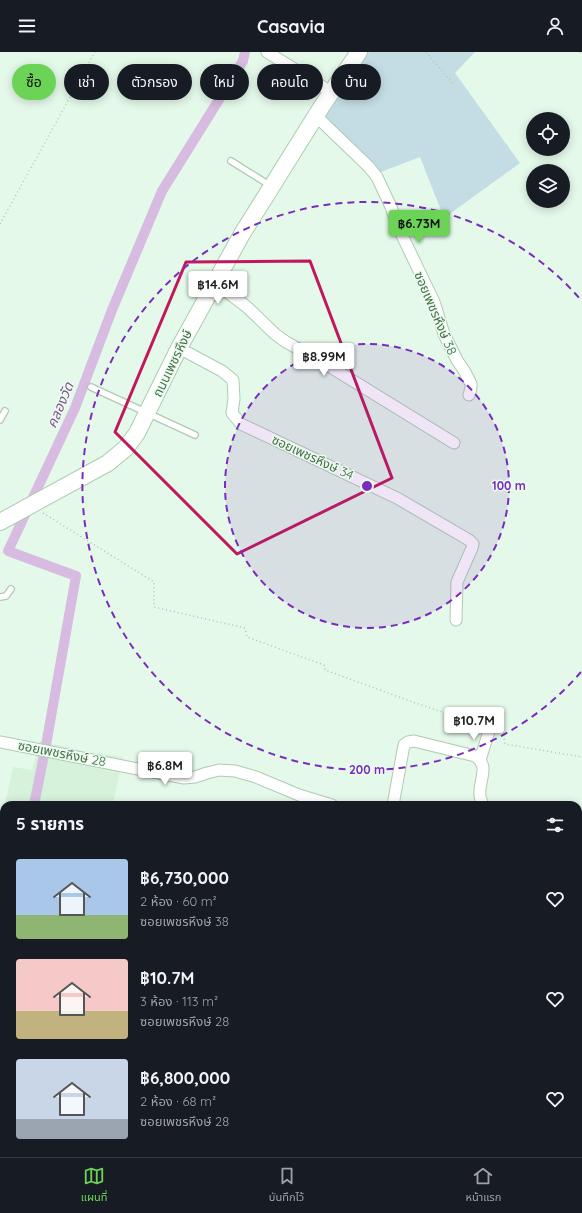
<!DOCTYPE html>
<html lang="th">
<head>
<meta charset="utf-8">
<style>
  body { margin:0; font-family:Quicksand,"Noto Sans Thai",sans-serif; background:#242831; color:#f1f3f6; height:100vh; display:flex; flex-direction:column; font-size:15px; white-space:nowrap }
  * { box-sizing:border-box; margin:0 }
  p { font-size:13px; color:#9ea1a6 }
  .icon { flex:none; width:22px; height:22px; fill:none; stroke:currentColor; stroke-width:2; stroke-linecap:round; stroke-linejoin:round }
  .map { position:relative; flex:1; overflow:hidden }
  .panel { position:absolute; left:0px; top:749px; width:582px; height:356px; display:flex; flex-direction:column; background:#171b24; border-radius:12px 12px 0 0; box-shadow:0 2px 10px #0003 }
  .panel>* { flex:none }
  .top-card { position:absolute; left:12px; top:12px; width:558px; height:36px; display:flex; gap:8px }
  .buttons { position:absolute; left:526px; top:60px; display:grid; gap:8px }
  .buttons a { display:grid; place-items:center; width:44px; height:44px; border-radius:50%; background:#171b24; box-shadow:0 2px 10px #0003; font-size:20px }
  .price { position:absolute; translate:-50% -34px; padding:0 9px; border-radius:4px; background:#fff; color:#222; font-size:13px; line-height:26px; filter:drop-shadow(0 1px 2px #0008) }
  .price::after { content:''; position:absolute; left:50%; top:24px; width:12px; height:9px; margin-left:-6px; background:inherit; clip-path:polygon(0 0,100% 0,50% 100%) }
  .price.current { background:#6bd457; color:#111 }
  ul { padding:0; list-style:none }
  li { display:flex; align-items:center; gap:12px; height:100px; padding:0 16px }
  li span { display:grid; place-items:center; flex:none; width:112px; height:80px; border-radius:4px; color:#555 }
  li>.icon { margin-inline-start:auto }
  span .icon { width:48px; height:48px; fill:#fffc; stroke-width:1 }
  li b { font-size:17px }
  h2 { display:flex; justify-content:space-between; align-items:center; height:48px; padding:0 16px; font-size:17px }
  .chip { padding:0 14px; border-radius:18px; background:#171b24; box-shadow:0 2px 10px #0003; font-size:14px; line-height:36px }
  .chip.current { background:#6bd457; color:#111 }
  header { display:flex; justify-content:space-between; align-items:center; height:52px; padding:0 16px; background:#171b24; font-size:18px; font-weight:700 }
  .tabs { display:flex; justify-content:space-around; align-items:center; height:56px; border-top:1px solid #363941; background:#171b24; font-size:11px; color:#9ea1a6 }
  .tabs a { display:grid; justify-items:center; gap:2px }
  .tabs .current { color:#6bd457 }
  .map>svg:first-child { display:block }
</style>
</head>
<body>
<header><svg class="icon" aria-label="menu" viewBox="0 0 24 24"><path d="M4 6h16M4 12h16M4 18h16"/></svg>Casavia<svg class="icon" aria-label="person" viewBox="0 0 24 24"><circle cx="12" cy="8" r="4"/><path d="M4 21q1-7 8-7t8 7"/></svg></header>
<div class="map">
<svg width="582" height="1105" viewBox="0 0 582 1105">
  <rect width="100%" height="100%" fill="#e4f9e9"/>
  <path fill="#d6f2db" d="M40,689L83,699L123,705L113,753H5L13,715L32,718Z
    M4,758V867H0V777Z
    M0,959H4V1101H73V1105H0Z"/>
  <path fill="#c4dde4" d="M369,0H475L455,21L520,111L444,166L420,105L381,120L324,63Z
    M332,1101H431L430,1105H331Z"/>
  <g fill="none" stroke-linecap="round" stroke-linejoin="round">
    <path stroke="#c6a2d0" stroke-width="3" d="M417,1105L418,1101"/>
    <path stroke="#d7bbe0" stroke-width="10" d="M46,693L76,524L8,499L75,356L112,258L162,139L243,9L245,0
      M34,753L44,703
      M0,834H4"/>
    <defs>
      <path id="service" d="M231,109L271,134
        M91,335L195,383
        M0,368L5,359
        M0,545L6,544L11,537
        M578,820L581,795"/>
      <path id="minor" d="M267,0L331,40
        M316,64L369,115L377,125L391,155L399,177L434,250L444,282L457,308L465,320L471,332V336L469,343
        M214,230L247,255L275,282L286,290L324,311L454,391
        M179,296L222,319L233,328L234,347L232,361L241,372L397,446L469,488L473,492L472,496L457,530L456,568
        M0,690L184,726L195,725L207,721L219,718L235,719L256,725L299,743L332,753
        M480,708L490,676
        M393,753L404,693L408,690L414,689L475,704C491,715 478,728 480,744C480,747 482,750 483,753
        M578,795H582
        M14,1105L15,1101"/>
      <path id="secondary" d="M0,470L108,411L126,396L137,381L179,296L242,182L322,54L359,0"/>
    </defs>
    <use href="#service" stroke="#afcbb1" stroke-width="8"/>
    <use href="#minor" stroke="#afcbb1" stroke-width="13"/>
    <use href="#secondary" stroke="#accdaf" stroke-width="18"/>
    <path stroke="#a2cfa3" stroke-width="1.5" stroke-dasharray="1 3" stroke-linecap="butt" d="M426,0L453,32
      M580,0L582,2
      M0,172L95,0
      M43,461L154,530V555L245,576L247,585L324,613L325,618L407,648L480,673
      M499,678L503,679L505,692L582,705"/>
    <use href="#service" stroke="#fff" stroke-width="5.5"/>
    <use href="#minor" stroke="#fff" stroke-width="11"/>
    <use href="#secondary" stroke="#fff" stroke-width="16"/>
  </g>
  <path fill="none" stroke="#c2185b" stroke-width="3" stroke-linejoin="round" d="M310,209L392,426L237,502L115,380L186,210Z"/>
  <circle cx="367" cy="434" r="142" fill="#7b2cbf" fill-opacity=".12"/>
  <g fill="none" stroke="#7b2cbf" stroke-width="2" stroke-dasharray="7 5">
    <circle cx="367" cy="434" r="142"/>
    <path d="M581 620A284 284 0 1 1 581 248"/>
  </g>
  <g text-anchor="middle" stroke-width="3" stroke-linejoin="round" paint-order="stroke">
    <g font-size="13" fill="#4d6e4d" stroke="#e9fcee">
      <text transform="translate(436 261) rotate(67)" y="5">ซอยเพชรหึงษ์ 38</text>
      <text transform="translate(172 311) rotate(-64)" y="5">ถนนเพชรหึงษ์</text>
      <text transform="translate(313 405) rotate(25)" y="5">ซอยเพชรหึงษ์ 34</text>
      <text transform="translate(62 701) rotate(11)" y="5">ซอยเพชรหึงษ์ 28</text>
    </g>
    <g font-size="14" font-style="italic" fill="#855392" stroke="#e9fcee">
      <text transform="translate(60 353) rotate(-67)" y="5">คลองวัด</text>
    </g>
  </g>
  <circle cx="367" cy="434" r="6" fill="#7b2cbf" stroke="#e9fcee" stroke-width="2"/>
  <g font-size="12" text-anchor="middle" font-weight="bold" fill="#7b2cbf" stroke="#e9fcee" stroke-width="3" stroke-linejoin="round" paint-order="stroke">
    <text x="509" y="438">100 m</text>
    <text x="367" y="722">200 m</text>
  </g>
</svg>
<div class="buttons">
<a><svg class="icon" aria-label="locate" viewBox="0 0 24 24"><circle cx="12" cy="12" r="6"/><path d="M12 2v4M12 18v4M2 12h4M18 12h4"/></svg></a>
<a><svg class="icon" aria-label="layers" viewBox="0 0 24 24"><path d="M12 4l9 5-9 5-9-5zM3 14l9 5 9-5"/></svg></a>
</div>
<b class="price current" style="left:419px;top:192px">฿6.73M</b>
<b class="price" style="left:218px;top:253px">฿14.6M</b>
<b class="price" style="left:324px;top:325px">฿8.99M</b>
<b class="price" style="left:474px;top:689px">฿10.7M</b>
<b class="price" style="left:165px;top:734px">฿6.8M</b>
<div class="top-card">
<a class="chip current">ซื้อ</a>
<a class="chip">เช่า</a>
<a class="chip">ตัวกรอง</a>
<a class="chip">ใหม่</a>
<a class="chip">คอนโด</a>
<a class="chip">บ้าน</a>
</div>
<section class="panel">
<h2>5 รายการ<svg class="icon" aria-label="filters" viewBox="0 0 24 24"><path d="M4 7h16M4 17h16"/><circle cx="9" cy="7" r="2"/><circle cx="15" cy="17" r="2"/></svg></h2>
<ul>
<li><span style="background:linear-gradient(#a9c7e8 70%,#8fb573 0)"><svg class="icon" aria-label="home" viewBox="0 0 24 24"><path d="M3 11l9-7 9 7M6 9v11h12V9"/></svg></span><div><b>฿6,730,000</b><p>2 ห้อง · 60 m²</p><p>ซอยเพชรหึงษ์ 38</p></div><svg class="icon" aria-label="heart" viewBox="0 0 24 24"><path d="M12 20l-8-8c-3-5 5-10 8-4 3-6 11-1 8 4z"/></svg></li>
<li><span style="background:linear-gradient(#f6c9c9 65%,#c2b280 0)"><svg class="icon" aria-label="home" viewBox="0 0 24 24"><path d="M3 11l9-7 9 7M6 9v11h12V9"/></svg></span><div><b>฿10.7M</b><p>3 ห้อง · 113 m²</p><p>ซอยเพชรหึงษ์ 28</p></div><svg class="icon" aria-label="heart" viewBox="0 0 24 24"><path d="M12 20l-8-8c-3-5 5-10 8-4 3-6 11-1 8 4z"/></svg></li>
<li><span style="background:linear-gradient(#c9d6e8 75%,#9aa5b1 0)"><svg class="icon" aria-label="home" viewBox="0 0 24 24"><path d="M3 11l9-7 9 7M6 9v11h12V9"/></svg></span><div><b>฿6,800,000</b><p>2 ห้อง · 68 m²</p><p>ซอยเพชรหึงษ์ 28</p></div><svg class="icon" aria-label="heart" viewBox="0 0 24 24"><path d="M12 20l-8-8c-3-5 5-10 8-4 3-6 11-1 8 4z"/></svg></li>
</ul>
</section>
</div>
<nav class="tabs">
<a class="current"><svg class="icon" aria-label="map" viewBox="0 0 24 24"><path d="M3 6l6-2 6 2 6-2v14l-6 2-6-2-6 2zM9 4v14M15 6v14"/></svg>แผนที่</a>
<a><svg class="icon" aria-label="saved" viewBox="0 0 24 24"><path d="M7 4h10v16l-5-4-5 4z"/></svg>บันทึกไว้</a>
<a><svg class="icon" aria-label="home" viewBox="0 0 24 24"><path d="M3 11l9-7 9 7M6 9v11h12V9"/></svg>หน้าแรก</a>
</nav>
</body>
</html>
